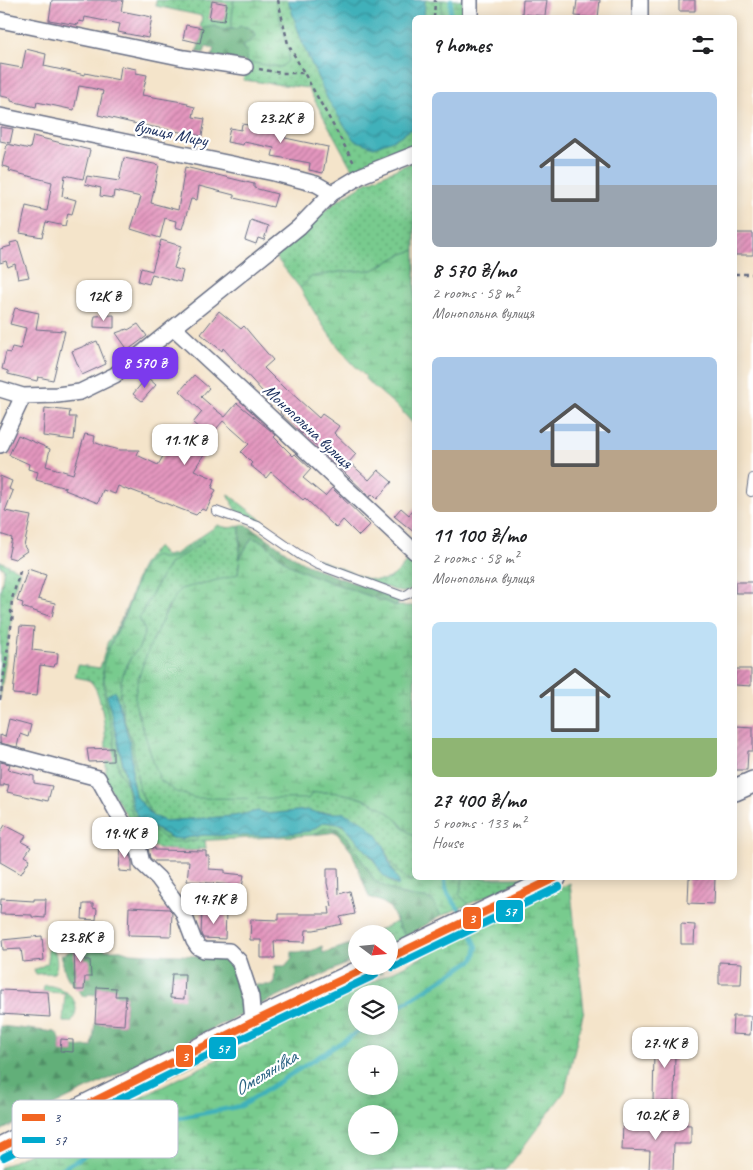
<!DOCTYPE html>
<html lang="en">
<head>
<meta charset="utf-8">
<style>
  body { margin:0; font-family:Caveat,sans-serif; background:#f6f6f6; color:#202124; height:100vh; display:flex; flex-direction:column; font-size:19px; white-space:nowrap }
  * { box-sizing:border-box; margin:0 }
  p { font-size:16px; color:#757577 }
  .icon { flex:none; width:28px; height:28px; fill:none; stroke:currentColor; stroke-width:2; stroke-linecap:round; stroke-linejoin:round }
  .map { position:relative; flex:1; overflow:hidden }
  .details { position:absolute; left:412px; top:15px; width:325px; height:865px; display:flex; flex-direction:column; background:#fff; border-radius:8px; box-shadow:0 2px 12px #0003 }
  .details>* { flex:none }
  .needle { width:32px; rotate:106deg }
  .fabs { position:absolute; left:348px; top:925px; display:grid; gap:10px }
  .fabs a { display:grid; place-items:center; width:50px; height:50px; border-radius:50%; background:#fff; box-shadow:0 2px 12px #0003; font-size:25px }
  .price { position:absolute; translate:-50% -42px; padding:0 11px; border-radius:10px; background:#fff; color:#222; font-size:16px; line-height:32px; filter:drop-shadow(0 1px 2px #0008) }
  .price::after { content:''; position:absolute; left:50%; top:30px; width:15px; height:11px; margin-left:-8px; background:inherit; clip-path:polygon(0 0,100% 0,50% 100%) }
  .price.active { background:#7c3aed; color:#fff }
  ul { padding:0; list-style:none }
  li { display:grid; align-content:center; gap:10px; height:265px; padding:0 20px }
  li span { display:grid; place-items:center; height:155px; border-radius:8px; color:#555 }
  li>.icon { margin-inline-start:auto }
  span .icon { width:90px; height:90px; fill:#fffc; stroke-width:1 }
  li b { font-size:21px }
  h2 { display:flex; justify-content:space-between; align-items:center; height:60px; padding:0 20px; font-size:21px }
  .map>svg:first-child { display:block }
</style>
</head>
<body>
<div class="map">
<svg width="753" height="1170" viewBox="0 0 753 1170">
  <defs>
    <pattern id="green-dots" width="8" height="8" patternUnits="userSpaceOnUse" patternTransform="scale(1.25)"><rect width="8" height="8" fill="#78cb8e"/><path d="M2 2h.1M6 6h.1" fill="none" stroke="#62a577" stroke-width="1.8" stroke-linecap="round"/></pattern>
    <pattern id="forest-firs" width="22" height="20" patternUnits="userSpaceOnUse" patternTransform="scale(1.25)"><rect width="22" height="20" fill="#62af79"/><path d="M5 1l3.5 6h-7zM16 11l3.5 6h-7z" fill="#508f66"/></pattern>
    <pattern id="wetland-marsh" width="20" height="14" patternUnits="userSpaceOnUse" patternTransform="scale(1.25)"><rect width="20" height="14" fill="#78cb8e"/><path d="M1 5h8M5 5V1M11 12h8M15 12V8" fill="none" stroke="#62a577"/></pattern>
    <pattern id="water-waves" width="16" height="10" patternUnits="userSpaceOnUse" patternTransform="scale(1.25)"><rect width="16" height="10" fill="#41b1ba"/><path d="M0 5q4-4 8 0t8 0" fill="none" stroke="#36909a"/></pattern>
    <pattern id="building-hatch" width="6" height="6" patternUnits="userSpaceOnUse" patternTransform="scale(1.25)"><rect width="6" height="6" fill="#e496be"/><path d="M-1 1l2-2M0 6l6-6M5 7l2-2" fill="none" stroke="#b87b9e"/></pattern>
  </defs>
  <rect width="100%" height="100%" fill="#fff"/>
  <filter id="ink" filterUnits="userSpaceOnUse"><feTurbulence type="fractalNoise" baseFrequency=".02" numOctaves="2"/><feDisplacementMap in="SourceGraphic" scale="10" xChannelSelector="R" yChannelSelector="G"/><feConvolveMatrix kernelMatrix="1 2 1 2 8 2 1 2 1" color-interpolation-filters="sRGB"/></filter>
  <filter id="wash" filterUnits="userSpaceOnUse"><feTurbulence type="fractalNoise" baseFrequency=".0096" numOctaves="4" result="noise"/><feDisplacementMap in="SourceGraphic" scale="20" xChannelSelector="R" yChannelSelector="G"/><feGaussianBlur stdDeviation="1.12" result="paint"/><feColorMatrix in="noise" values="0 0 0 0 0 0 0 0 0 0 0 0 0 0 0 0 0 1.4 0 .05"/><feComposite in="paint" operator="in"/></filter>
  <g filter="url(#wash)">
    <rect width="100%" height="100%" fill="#f4e4ca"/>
    <path fill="url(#green-dots)" stroke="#4a7d76" d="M156,0H234L231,29L220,30L215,26L206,29L200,28L202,16L156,6Z
      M275,0H288L303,45L328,100L395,139L415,127V146L353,171L308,88L243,80L246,62L281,67L289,53Z
      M425,0H442L441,17L424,18Z
      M415,161V250L400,255L373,270L339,272L311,277L300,288L273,254L337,201L367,182Z
      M228,494L305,554L365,578C391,584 395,576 411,556L415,565V585L408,592H400L359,578L302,554L258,524L239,515L236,512Z
      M218,525C226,528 232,529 240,525V558L238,574L168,606L148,653L135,693L137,713L146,734L312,793C339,789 371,798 392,815C400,822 406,832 415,836V878H416L414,881L406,880L390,862L384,846L330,812L318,813L307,810L269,814L258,811L234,816L165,821L152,816L139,789L132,742L124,720L120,695L121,681L124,671L131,657L139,648L145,631L139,618L161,577L169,564L204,541L172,558L163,560L130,602L107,652L103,672L106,705L113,734L116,756L120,773L126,782L132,814L145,825L190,841L205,840L206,849H198V851C179,850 158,852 142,841L105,780C108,760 106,695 90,681C86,679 79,678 75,677L78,665L100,668L108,641H109C115,631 121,620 126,609C137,583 135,567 158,547L165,556L175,554Z
      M0,561L20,571L11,599V613L12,614L0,698V593L4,568L0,566Z
      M463,878H527L469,904L459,896Z
      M396,922L402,932L407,936L389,945V934H371Z
      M47,935C53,945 61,961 54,973L36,974L34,970L48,963Z
      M382,971V973L82,1119V1117Z
      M46,985C64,987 86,1001 71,1022H63L65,993L43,992L44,986Z"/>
    <path fill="url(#forest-firs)" stroke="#3e6f6c" d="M215,26C221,31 233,31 240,26C247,27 253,27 255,36L250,42L246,62L212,56L214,49L206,47L204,53L197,52L203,28Z
      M244,524C265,534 282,551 303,562C333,578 369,587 401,598L397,606L316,577L289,565L263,542L252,538L240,558V525Z
      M325,828H337L347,837L376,882L400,894L414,897L426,898L433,901L441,916L407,936C396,927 394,911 388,906C383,902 375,899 369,897L352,852L336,832L313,835Z
      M353,943L356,959L257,1006L253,985H274L275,966H285L292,958V952H309L322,946L323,953L342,947Z
      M103,948L105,950H121L130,953L201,956L229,955L249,1011L0,1131V1026L55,1032C62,1036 60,1045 60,1052H73V1047H92L95,1024L124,1025L126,996L116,995V988L97,987L96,995L89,994L86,997L83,996C79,990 73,985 69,980C64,973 63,963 61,955L70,951Z"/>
    <path fill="url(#wetland-marsh)" stroke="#4a7d76" fill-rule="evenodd" d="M234,0H275L289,53L288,61L281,67L246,62L248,53L242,48L244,44L250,42L255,36C253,27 247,27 240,26L236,29H231Z
      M442,0H463V17L441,18Z
      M415,250V426L400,409L365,379L366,377C338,351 319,321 300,288L311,277L339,272L373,270L400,255Z
      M252,538L263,542L289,565L316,577L397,606H415V836C406,832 400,822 392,815C371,798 339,789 312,793L308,799L195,798L176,792L160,780L154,764L135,703C133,676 164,612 180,589L226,578L238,574L240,558Z
      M203,539L204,540L200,544L169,564L161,577L139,618L145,631L139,648L131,657L124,671L121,681L120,695L124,720L132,742L139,789L152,816L135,795L132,780V760L129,740L116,695H107L128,788L149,826L172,838L181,839L202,835L310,831L324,822L342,825C352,835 363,846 371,857C380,868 384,879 397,886L398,882L390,866V862L406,880L414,881L416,878H463L459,895L469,904L441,916L433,901L426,898L414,897L400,894L376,882L347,837L337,828H325L313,835L297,836L170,842L145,825L132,814L126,782L120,773L116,756L113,734L106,705L103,666L107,652L124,618L140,574L144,566L151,558L155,556C175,565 186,547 203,539Z
      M570,883L584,1010L565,1091L506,1170H0V1168ZM356,994H389V1026H356ZM356,1054H389V1086H356ZM356,1114H389V1146H356Z"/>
    <path fill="url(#water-waves)" stroke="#2e708c" d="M288,0H425L424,17L415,18V127L395,139L374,147L354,140L328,100L303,45Z
      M115,691L129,740L132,760V780L135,795L152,816L165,821L234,816L258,811L269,814L307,810L318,813H344L364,822L377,835L384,846L390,866L399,882L398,886L382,874L372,857L342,824L324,822L310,831L274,836L202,835L181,839L172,838L138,818L133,807L107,695Z"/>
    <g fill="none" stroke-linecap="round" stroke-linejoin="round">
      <path stroke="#41b1ba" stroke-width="4.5" d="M450,18L451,0
        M445,878C445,898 454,898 462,915
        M389,1013L474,959L477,947L468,927
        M60,1170L115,1138L174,1119L241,1106L367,1026"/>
    </g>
    <g id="blocks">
      <path fill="url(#building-hatch)" d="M52,0H123L121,11L152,17L148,38L118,32L120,24L85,17L84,22L79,21L78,25L49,20Z
        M523,0H547L545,16L522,14Z
        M577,0H600L598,18L575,16Z
        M679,0H695V11H679Z
        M212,1L227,4L224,21L209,19Z
        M186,25L203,28L200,43L183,39Z
        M26,49L46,54L44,66L85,75V73L119,80L121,66L136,69V73L147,75L142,95L188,103L187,105L195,107L193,117L205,119L202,136L137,124L98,115L103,91L91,88L79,86L74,110L37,102L36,107L11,101V98L0,96V64L22,68Z
        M272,122H285V138L328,147L323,173L309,170L310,163L272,156L274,148L244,142L243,145L227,142L230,128L241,130L242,124L271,129Z
        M0,127L13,129L10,143L0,141Z
        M33,136L90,150L83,179L65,175L62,196L76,200L72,214L68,213L65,226L46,222L42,237L20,233L26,206L47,211L52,182L9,171L10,168L2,166L7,144L30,149Z
        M124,158L159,165L151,203L178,210L185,167L254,184V188L277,194L273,207L234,198V195L199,186L197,200L191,199L182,229L175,227L176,221L165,218L160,238L131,229L141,197L114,191L113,198L100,196L101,188L85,184L87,176L119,181Z
        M251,220L268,226L264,240L258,238L256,244L245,240Z
        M735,233H753V255H735Z
        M161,240L181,246L174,268L183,271L180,282L152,274L149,284L138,281L141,268L152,271Z
        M18,241L29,277L18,279L15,264L8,267L6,261L0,263V249L11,246L10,243Z
        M15,308L39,313L36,329L65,331L53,380L38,377L37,381L8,374V371L2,369L6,352L10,353L12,347L21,349L26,328L10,324Z
        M219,311L241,329L244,326L254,338L273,360L264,368L286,390L287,389L319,418L322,414L339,426L334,433L356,454L349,462L369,480L378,470L392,482L377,499L372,494L370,497L303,433L302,434L280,413L281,412L223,348L222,351L201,334Z
        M114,315V328L94,327V321L95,316Z
        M138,324L147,336L128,350L116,333L127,329L128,330Z
        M97,341L106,364L82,375L72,351Z
        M194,375L209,388L201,397L216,410L225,417L237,403L276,435L274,437L293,456L295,454L311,469L303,478L325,496L332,488L370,525L359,536L343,520L336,528L305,498L303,500L271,472L266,478L250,465L252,463L241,452L249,444L223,421L200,448L206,451L194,470L215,479L212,488L216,490L206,511L202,509L196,515L131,490L130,491L118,486L115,494L103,490L98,503L65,490L66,488L36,480L38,472L28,469L29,464L9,455L18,435L50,449L46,466L73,474L85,434L95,436L94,442L104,446L120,450H139L137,455L158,465L174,437L189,446L200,429L193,423L202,412L180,391Z
        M147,377L156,385L142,401L133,394Z
        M45,408L70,411L69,417H76L74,440L43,436Z
        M0,476L12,481L9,489L13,491L5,511L31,516L24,546L27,551L15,559L8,557L12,538L0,534Z
        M415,507V533L394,516L401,508L409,515Z
        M28,569L46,575L38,599L55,603L52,617L22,607L23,603L17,601Z
        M735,582H753V593H735Z
        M20,626L34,627L32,650L58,653L57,664H55L54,667L40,665L37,696L13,694Z
        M735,669H751V686L735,685Z
        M9,719L31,725L28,737L20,734L17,747L0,743V735L5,737Z
        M735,726L753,727V751H748L747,770H735Z
        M113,748V761L89,762L87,749Z
        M0,762L10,764L8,770L34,776V783L52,786L48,801L7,792L9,785L4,784V786H0Z
        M5,825L26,836L22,842L31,847L25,856L30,859L21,874L0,862V833Z
        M121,842H125L129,850L132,863V872L119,871Z
        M148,848H155V850L206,851V856H209V869L225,870V873L244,875L242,888L230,887V885L187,881L189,861H154L150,858Z
        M327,868H338L339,894L350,891L355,914L340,917L342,924L314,930H306L305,942L274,941L275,958H261V940H250L251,919L279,920V914H330L329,907L332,906L327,883Z
        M689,878H715L714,904L688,903Z
        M1,899L34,901V899H46L45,918L32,917V915L0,914Z
        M83,904H93V908L97,909L96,920L82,919Z
        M129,907L169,909L172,912L171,936L128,935Z
        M202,911L226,912L225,939L203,938L201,934Z
        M681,924L695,925L694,944H681Z
        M42,936L44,960L23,962L21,949L3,950L2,940Z
        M74,936H86L85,960H90L91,977H85L84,990H75Z
        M719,962L742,963L741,984H719Z
        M172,974H185L184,999L170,998Z
        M97,987L116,988L115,996H126L124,1025L95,1023Z
        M0,990L48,992L50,1017L0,1014Z
        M733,1016H751L750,1035L732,1034Z
        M653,1038L680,1039V1053H675L674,1102L653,1101L654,1052H653Z
        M61,1039L73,1040V1052L60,1051Z
        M623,1122L691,1125V1144H674L673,1170H649L650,1151L622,1150Z"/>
    </g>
  </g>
  <g filter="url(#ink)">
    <use href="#blocks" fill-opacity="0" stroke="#676e84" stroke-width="1"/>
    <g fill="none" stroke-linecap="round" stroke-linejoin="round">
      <defs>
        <path id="lane" d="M751,492L753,478
          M216,511L258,526L300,555L316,564L402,596L408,594L415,589"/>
        <path id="street" d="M470,18V0
          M640,18V0
          M0,20L184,58L245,67
          M0,116L274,173L316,184L332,193
          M174,328L415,552
          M0,389L23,396L57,395L80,392L115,375L299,227L332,193L362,175L415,154
          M0,445L23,396
          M0,752L98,778L120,818L132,836L138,846L142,863L158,878L183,912L194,941L198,947L204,950L229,951L239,961L251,997L253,1022"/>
        <path id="secondary" d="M735,790L753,782
          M389,958L555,878
          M0,1148L253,1022L371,966"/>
      </defs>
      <use href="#lane" stroke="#676e84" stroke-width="10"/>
      <use href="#street" stroke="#676e84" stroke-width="18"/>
      <use href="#secondary" stroke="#676e84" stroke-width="24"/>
      <path stroke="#676e84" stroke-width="2.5" stroke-dasharray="4 4" stroke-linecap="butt" d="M278,0L288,44L354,163
        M434,18L435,0
        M259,69L281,73H305
        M735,274H753
        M0,700L13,614L11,612L12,599L21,568"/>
      <use href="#lane" stroke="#fff" stroke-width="8"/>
      <use href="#street" stroke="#fff" stroke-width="15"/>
      <use href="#secondary" stroke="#fff" stroke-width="21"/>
      <defs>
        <path id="bus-1" d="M389,958L555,878
          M0,1148L253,1022L370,966"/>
        <path id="bus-2" d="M393,967L559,887
          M4,1157L257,1031L375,975"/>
      </defs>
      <use href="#bus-1" stroke="#fff" stroke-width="11"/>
      <use href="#bus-2" stroke="#fff" stroke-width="11"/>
      <use href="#bus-1" stroke="#f26522" stroke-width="8"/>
      <use href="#bus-2" stroke="#00a9ce" stroke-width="8"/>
    </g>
  </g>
  <g text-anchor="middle" stroke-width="4.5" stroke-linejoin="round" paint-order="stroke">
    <g font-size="18" fill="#1b2f5e" stroke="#fff">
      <text transform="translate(171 133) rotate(12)" y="6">вулиця Миру</text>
      <text transform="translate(308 426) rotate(43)" y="6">Монопольна вулиця</text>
    </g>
    <g font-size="19" font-style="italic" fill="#2a6383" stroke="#fff">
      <text transform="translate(265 1072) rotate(-31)" y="7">Омелянівка</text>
    </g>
  </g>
  <rect x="12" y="1100" width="166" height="58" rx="8" fill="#fff" stroke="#bbc1cf" stroke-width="1"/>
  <rect x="22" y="1114" width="23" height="7" fill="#f26522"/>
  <rect x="22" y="1137" width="23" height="6" fill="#00a9ce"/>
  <g font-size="14" fill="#1b2f5e">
    <text x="54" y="1122">3</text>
    <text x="54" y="1145">57</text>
  </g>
  <g stroke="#fff" stroke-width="2">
    <rect x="495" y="899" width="29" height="24" rx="5" fill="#00a9ce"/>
    <rect x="462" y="906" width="20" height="24" rx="5" fill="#f26522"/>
    <rect x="208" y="1036" width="29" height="24" rx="5" fill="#00a9ce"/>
    <rect x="175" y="1044" width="19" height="24" rx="5" fill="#f26522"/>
  </g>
  <g font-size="14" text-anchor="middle" font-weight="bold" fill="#fff">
    <text x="510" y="916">57</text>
    <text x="472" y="923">3</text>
    <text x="223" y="1053">57</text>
    <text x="185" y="1061">3</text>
  </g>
</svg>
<div class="fabs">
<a><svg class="needle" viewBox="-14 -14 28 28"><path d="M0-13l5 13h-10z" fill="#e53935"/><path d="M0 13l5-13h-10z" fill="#757577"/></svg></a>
<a><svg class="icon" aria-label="layers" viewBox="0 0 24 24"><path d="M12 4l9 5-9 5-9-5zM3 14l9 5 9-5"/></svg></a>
<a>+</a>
<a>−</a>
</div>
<b class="price" style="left:281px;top:144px">23.2K ₴</b>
<b class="price" style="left:104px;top:322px">12K ₴</b>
<b class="price active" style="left:145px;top:389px">8 570 ₴</b>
<b class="price" style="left:185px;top:466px">11.1K ₴</b>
<b class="price" style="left:125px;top:859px">19.4K ₴</b>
<b class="price" style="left:214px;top:925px">14.7K ₴</b>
<b class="price" style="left:81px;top:963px">23.8K ₴</b>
<b class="price" style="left:665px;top:1069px">27.4K ₴</b>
<b class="price" style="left:656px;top:1141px">10.2K ₴</b>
<section class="details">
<h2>9 homes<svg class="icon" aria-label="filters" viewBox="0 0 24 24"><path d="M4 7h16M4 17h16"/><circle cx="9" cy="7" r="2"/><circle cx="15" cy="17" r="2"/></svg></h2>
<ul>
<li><span style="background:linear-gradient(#a9c7e8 60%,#9aa5b1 0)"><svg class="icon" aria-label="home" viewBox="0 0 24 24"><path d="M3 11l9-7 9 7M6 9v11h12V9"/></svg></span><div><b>8 570 ₴/mo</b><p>2 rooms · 58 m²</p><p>Монопольна вулиця</p></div></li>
<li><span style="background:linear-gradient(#a9c7e8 60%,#b9a48a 0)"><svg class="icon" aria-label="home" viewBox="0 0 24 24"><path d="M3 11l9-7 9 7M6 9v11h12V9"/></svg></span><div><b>11 100 ₴/mo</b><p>2 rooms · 58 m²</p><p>Монопольна вулиця</p></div></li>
<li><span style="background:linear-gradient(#bfe0f5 75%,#8fb573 0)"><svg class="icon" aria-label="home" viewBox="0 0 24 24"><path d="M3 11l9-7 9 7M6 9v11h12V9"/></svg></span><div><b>27 400 ₴/mo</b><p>5 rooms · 133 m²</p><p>House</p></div></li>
</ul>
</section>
</div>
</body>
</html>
